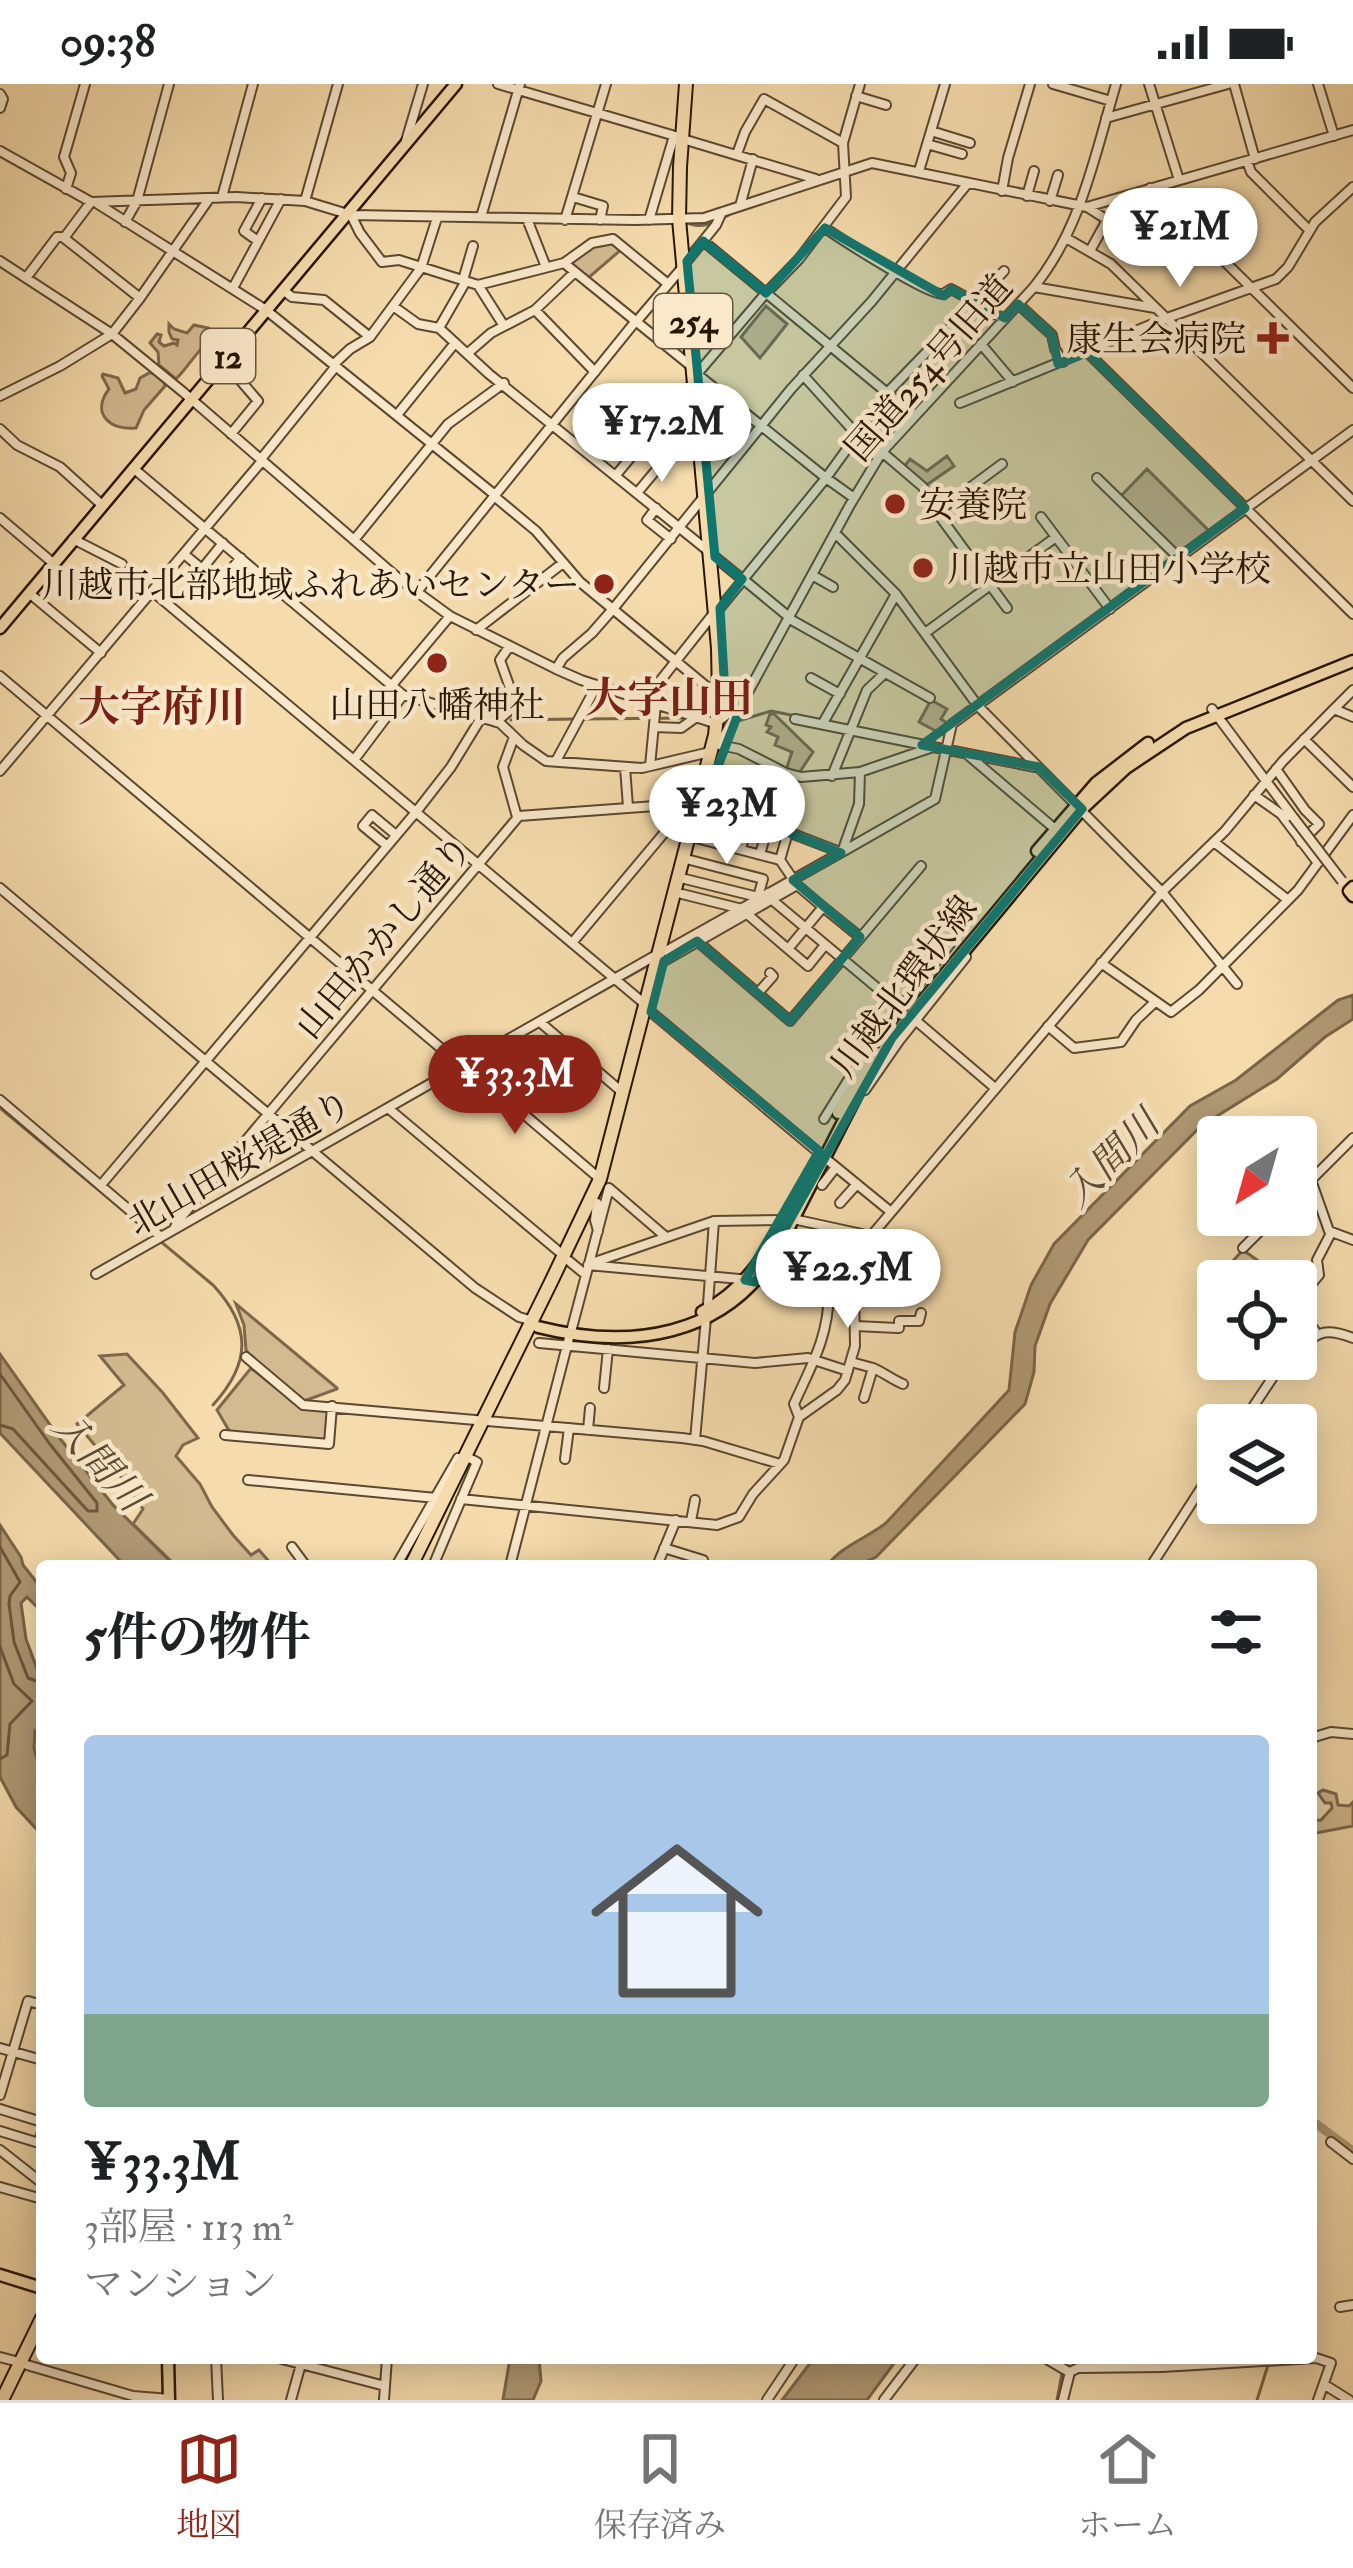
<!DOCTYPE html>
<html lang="ja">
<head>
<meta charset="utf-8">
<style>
  body { margin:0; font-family:"IM FELL Double Pica","Noto Serif JP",serif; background:#f2f2f2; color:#202124; height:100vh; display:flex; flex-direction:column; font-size:45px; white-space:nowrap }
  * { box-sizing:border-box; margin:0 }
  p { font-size:39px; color:#757577 }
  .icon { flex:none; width:66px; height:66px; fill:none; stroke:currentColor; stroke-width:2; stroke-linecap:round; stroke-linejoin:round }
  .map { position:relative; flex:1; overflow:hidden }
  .panel { position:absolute; left:36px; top:1476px; width:1281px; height:804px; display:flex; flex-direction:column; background:#fff; border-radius:12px; box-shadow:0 6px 30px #0003 }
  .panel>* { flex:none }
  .needle { width:78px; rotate:217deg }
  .controls { position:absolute; left:1197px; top:1032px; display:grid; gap:24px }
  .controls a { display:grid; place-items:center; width:120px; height:120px; border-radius:12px; background:#fff; box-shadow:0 6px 30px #0003; font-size:60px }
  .price { position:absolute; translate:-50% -102px; padding:0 27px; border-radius:42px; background:#fff; color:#222; font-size:39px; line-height:78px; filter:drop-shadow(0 3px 6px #0008) }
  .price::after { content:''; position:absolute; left:50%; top:72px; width:36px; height:27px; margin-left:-18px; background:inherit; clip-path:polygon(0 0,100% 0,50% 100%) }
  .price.on { background:#8f2418; color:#fff }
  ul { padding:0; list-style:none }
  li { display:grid; align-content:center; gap:24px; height:636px; padding:0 48px }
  li span { display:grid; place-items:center; height:372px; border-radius:12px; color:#555 }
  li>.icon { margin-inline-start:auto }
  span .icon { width:216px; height:216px; fill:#fffc; stroke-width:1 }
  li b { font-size:51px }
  h2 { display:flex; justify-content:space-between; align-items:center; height:144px; padding:0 48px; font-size:51px }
  .status { display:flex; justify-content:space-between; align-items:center; height:84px; padding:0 60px; background:#fff; direction:ltr }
  .status svg { height:33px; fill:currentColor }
  .dock { display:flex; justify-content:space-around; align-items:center; height:168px; border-top:3px solid #e0e0e0; background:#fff; font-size:33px; color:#757577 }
  .dock a { display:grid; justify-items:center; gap:6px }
  .dock .on { color:#8f2418 }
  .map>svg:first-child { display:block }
</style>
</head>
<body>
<div class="status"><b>09:38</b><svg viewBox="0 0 49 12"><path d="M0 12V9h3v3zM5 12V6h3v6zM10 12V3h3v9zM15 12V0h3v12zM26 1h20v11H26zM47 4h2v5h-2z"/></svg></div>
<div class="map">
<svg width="1353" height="2316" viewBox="0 0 1353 2316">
  <rect width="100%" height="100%" fill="#f6dcad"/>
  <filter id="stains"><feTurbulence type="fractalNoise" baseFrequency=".00167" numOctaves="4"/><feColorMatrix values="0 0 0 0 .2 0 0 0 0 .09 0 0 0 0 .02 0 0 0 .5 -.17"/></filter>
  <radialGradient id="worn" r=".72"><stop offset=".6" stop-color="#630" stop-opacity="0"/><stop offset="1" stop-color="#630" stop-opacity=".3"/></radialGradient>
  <path fill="#d3ba91" stroke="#7e684c" stroke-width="3" d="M613,156L623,164L587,195L569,180L593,160Z
    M766,222L787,240L760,274L741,253Z
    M169,240L174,245L187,249L194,241L208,244L204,251L207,259C194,271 188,283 176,295L159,281L158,268L150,259L157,250L161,251L159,258L164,262L174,259L177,261L178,256L172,255L169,248Z
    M149,289H153L164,298L165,302L144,326L136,344C111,347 90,330 109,305L102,292L103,290L118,294L125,309L136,305L140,294Z
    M947,372L954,382L925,402L903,384L910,375L927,387Z
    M1147,385L1210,448L1180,472L1120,413Z
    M931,616L947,625L941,635L950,641L947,653L919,638Z
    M770,630H774L813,668L799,689L786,686L792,668L775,661L778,653L767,648L771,643L766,641Z
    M1243,1166L1264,1181L1249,1197H1221L1217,1194Z
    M236,1220L337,1304V1305L304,1317L251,1273L246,1266L244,1241Z
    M127,1270L163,1309L198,1354L183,1361L176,1372L200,1400L212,1423L233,1451L251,1471L259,1466L273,1482H176L133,1440L143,1425L118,1389L77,1340L124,1301L100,1272Z
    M251,1284L302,1325L329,1326L327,1357L231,1350L217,1326Z
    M1323,1706L1336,1710L1338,1721L1349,1722L1353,1718V1742L1311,1750V1737L1321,1736L1332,1724L1331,1719H1325L1318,1709Z"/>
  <path fill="#b09974" stroke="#7a6548" stroke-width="3" d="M1353,911V935L1325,953L1277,995L1201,1042L1088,1156L1050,1220L1035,1262L1034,1288L1025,1320L876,1473L856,1482H827C841,1462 867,1454 886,1439L1009,1306L1015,1248L1031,1201L1054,1160L1190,1022L1236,996L1338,916Z
    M0,1270L58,1352L113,1421L175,1482H125L0,1349Z
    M0,1441L21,1473L23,1481L42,1505V1528L27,1513L21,1519L26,1555L42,1598V1651L35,1647L34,1664L42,1693V1751L16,1723L0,1693Z
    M510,2274H539L541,2297L533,2316H503Z
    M814,2274H898L867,2316H782Z"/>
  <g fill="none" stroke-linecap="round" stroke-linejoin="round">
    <path stroke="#6c583d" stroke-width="3" d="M0,1290L49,1359L97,1419V1427H88L13,1345L0,1341
      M0,1463L20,1498L10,1512L9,1520L14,1558L28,1594L42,1599
      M0,1563L14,1600L32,1617L10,1640L7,1671L0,1675"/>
    <path stroke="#7a6548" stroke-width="3" d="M1337,55L1353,50
      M1030,115L1074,125
      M357,127L402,128
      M686,138C701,147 718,137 732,129
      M117,249L156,281
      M196,314L230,343
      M584,635L688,634
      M511,636L575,635
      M738,637L771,627L796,632
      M929,658L984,669
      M495,967L649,881
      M0,1024L213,1201C252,1243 251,1279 213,1321
      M261,1100L315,1070
      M1057,2316L1065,2274
      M1257,2316L1269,2278"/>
    <path stroke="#b09974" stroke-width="9" d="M1311,2036L1353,2067"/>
    <defs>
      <path id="minor" d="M498,0L682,54
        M860,0L843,59L846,113L799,175L766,209L697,290L826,394L888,308L975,218L1004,235
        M1053,0L1111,17
        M1149,0L1179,96
        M1234,0L1255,75
        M1318,0L1334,52
        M0,10L3,15L0,24
        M856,12L886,21
        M1106,34L1228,0
        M931,47L970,59
        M686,56L816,95
        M406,57L423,0
        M927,60L962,70
        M0,67L91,118L236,113L305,117L351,131L635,136L704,134L872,79L1087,123L1353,46
        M737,70L745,48L764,15L843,59
        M1247,77L1251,88L1309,146
        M919,87L945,0
        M1150,104L1353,304
        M66,105L71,89L64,73L85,0
        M1002,107L1008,74L1030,0
        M1027,112L1034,87
        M222,113L253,0
        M573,113L603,122L600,136
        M305,117L338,0
        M1050,117L1058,91
        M91,118L64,154L140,214
        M98,120L266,226L495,411
        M740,122L753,75
        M1087,123L1156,167L1186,139
        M351,131L360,149L382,178L399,176L478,201L564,179L592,159L613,155L668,200
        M481,133L520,0
        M527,135L546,183
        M565,136L606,0
        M649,136L674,52
        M125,138L137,117L169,0
        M825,144C841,155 929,212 943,210C946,209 949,206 951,205L975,218L1004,187
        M1066,154L1111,180L1353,417
        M258,157L244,147L262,114
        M703,157L914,331
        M1090,167L1107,136
        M0,177L112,250L183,308L398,494L450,532L556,585L563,574L592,549L613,525L791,305L872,217L968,99
        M687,177L716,141L721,130
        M564,179L691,282
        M26,194L57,153H63
        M463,196L473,162
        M478,201L504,242
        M1034,203L1155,224
        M233,204L281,115
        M283,206L292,213L324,216L370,253
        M1018,220L1052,251L1055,265L1063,278
        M393,222L418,240L439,244L489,290L707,466
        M535,226L595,288
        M636,238L682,184
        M439,244L466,197
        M981,260L1013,298
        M1087,268L1353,530
        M468,269L491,249L535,226L575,188
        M334,280L350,265L370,253L421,184L437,134
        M803,291L878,374
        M0,312L60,282L112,250L140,214L209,115
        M960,319L1167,234L1276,195L1288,183L1315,138L1353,103
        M397,331L455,259
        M0,345L17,361L60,383L102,421
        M231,350L258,317L240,296
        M882,368L923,403L930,419L1007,524
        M261,375L336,282
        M133,384L403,611L500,639L523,661L546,677L642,684L710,668
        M616,391L692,300
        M1097,394L1179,474
        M637,409L662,379L641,362
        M494,412L536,447L580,498L718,612
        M656,424L647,436L671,455
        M937,428L1002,380
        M1041,433L1110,525
        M0,434L53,479
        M835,449L896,510L978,622L1162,808L1237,900
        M73,455L122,480
        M354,456L448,340L504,299
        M184,470L219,499L241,474
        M715,473L742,495
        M202,485L223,459
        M812,491L833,503
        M743,495L789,533
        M152,507L646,921
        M29,509L101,569
        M416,509L635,238
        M720,524L826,394L854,414
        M788,534L930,614
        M476,546L563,479
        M925,549L1056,453
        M556,585L581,596L711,638H717L738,622
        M0,592L462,982
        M811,594L840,610
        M392,601L450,532
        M645,616L714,529
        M1212,625L1293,733
        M1334,625L1353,606
        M795,635L929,662
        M496,638L516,621L500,576L509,563
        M823,639L896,510
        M654,643L681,644L695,634
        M514,653L503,683L517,733
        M1304,655L1353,703
        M722,656L850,421L882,368L1034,203C1081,145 1095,71 1116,0
        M720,661L739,665L786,689L801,693L860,688L933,663L1035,683
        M968,671L1055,745
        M354,676L403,611
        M556,677L597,601
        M650,682L656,620
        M625,683L628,723
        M1276,685L1305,726L1319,740L1301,758
        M0,687L262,377
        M832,692L867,606L885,589
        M1254,711L1281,730L1318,779
        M705,716L840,768
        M696,754L780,776L797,801L823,823L788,865L746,829
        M1214,758L1288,816
        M386,761L363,742L372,731L396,751
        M741,765L750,733
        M842,768L935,715L952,640L1353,346
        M760,770L769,740
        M690,776L763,795L758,813
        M780,776L788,748
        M685,795L758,813
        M0,804L475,1204L519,1233L533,1237
        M768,809L771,815L900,923
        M682,810L738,824
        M823,823L860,853
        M697,857L790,937L921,782
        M572,859L675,736L681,720
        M788,865L808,882L825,861
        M666,867L842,768L859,720L860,688
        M664,877L797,801
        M1101,879L1171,928L1199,906L1298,806L1353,731
        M758,909L773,892L770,889
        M651,928L818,1068
        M914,935L995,1004
        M541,939L622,1008
        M1048,942L1074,964L1121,958L1136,936L1155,918
        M465,980L600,1095
        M865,1006L899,957L966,873
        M0,1016L161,1153
        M388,1024L563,1171
        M824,1035L867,966L950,860
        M825,1074L891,1128
        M1311,1096L1329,1147L1353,1156
        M101,1101L416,728L451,683L481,634
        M822,1101L836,1083
        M1296,1111L1353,1054
        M597,1119L595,1136L598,1147
        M840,1119L857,1100
        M793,1135L871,1152
        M174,1145L178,1137L519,732L696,719
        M1243,1164L1276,1131
        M569,1177L586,1191
        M589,1180L714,1137L785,1136
        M588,1181L793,1200L829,1209L854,1205
        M96,1190L658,870
        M711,1224L708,1220L714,1137
        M856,1242L897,1244H899V1237H919L921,1229
        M572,1244L609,1104L666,1153
        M1317,1250L1299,1223L1303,1210L1319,1191L1317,1176L1331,1149
        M539,1259L755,1279L808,1274L848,1287
        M1296,1265C1320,1248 1324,1243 1353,1254
        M246,1273L303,1321L682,1354L703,1357L780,1380
        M851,1278L873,1284L864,1314
        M873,1284C883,1288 891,1295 903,1300
        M604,1304L608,1265
        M799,1333L794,1320C812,1280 828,1254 829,1209
        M1241,1341L1285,1275
        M588,1346L590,1324
        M225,1351L329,1360L332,1322
        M695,1356L706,1234
        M565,1375L569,1344
        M248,1396L436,1414
        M461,1415L717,1441L739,1433L753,1410L784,1376L799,1333L837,1306L845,1296L855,1262L854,1205L871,1152L1162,808L1225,747L1283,677L1334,625L1353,633
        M691,1437L695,1416
        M292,1463L306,1482
        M664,1464L703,1476
        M396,1482L458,1374
        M433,1482L477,1378L471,1375
        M510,1482L570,1250
        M657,1482L676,1436
        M1151,1482L1218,1378
        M1311,1654L1331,1648L1353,1650
        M0,1964L42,1976
        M0,2011L28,1917L42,1921
        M0,2025L42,2038
        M0,2047L39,2059L42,2048
        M1331,2058L1353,2075
        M0,2066L42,2099
        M0,2103L42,2115
        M1340,2223L1353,2221
        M0,2273L19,2278
        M216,2274L218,2316
        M278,2274L385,2302
        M1045,2274L1069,2288
        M27,2281L133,2312L170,2315
        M1325,2301L1349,2316
        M291,2316L301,2280
        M384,2316L387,2274
        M767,2316L795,2274
        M884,2316L916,2274
        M1063,2316L1070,2288L1078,2284L1162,2283L1316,2274L1331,2279L1318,2316"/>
      <path id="major" d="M0,544L456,0
        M1037,767L1096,699L1148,659
        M1353,803L1349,807L1353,812
        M838,1029L875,968
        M702,1228C747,1205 770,1165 792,1121
        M538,1243C629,1266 725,1254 777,1167L866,993L892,954L1082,725L1126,684L1186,644L1353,577
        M0,2191L42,2204
        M168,2274L169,2316"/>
      <path id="highway" d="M411,1482L551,1198L600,1095L715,651L719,613L718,564L679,135L680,83L686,0
        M2,2316L42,2234"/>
    </defs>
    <use href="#minor" stroke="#5c4830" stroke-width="12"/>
    <use href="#major" stroke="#281606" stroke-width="15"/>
    <use href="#highway" stroke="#281606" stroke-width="16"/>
    <use href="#minor" stroke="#f9e8ca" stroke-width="8"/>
    <use href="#major" stroke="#f6dcad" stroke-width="10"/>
    <use href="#highway" stroke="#f6dcad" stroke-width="12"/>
    <defs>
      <path id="minor-bridge" d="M1293,733L1342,797"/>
    </defs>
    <use href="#minor-bridge" stroke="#5c4830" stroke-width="12" stroke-linecap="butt"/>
    <use href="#minor-bridge" stroke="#f9e8ca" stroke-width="8"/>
  </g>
  <path fill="#0f766e" fill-opacity="0.2" stroke="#0f766e" stroke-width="9" stroke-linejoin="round" d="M825,144L944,212L951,205L1005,234L1018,220L1052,251L1058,280L1087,268L1245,424L922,661L1039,683L1082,725L892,954L755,1198L745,1196L819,1067L651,928L664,877L697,857L790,937L860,853L793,796L841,769L705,716L740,625L725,610L720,524L742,495L715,473L687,177L703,157L766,209Z"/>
  <g fill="#8f2418" stroke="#f9e8ca" stroke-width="4.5">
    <path d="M1267 236h12v12h12v12h-12v12h-12v-12h-12v-12h12z"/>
    <circle cx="895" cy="420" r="12"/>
    <circle cx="923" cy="484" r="12"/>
    <circle cx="604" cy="500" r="12"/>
    <circle cx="437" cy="579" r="12"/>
  </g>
  <g text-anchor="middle" stroke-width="9" stroke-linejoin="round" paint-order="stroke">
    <g fill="#f9e8ca" stroke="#675541" stroke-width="3">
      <rect x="654" y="210" width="78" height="54" rx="9"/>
      <rect x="201" y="245" width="54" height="54" rx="9"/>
    </g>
    <g font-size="33" font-weight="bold" fill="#281606">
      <text x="693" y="249">254</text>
      <text x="228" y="284">12</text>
    </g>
    <g font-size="36" fill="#281606" stroke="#f9e8ca" text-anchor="end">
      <text x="1246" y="267">康生会病院</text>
      <text x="919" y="433" text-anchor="start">安養院</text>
      <text x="947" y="497" text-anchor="start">川越市立山田小学校</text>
      <text x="580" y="513">川越市北部地域ふれあいセンター</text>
      <text x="437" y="633" text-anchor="middle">山田八幡神社</text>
    </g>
    <g font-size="36" fill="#281606" stroke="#f9e8ca">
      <text transform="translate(928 283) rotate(-49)" y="13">国道254号旧道</text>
      <text transform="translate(383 852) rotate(-50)" y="13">山田かかし通り</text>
      <text transform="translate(903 902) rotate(-53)" y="13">川越北環状線</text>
      <text transform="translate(239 1078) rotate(-30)" y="13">北山田桜堤通り</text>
    </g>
    <g font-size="39" font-style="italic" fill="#5e4a32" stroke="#f9e8ca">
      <text transform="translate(1110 1074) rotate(-45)" y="14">入間川</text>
      <text transform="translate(100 1377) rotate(48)" y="14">入間川</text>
    </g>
    <g font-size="42" font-weight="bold" fill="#7a1f14" stroke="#f9e8ca">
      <text x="669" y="628">大字山田</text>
      <text x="162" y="637">大字府川</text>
    </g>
  </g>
  <rect width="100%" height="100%" filter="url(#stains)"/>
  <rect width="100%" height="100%" fill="url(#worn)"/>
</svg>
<div class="controls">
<a><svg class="needle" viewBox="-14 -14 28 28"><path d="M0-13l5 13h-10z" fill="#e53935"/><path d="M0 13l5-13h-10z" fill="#757577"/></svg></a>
<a><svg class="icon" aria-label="locate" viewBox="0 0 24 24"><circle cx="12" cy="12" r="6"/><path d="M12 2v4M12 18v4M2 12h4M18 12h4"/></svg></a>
<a><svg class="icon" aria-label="layers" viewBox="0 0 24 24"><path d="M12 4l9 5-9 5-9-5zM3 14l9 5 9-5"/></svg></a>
</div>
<b class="price" style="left:1180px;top:206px">¥21M</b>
<b class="price" style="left:662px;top:401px">¥17.2M</b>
<b class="price" style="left:727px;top:783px">¥23M</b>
<b class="price on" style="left:515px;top:1053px">¥33.3M</b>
<b class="price" style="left:848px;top:1247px">¥22.5M</b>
<section class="panel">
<h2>5件の物件<svg class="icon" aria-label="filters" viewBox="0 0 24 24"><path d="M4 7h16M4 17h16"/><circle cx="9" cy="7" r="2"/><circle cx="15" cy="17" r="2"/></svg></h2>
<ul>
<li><span style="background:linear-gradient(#a9c7e8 75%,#7fa58c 0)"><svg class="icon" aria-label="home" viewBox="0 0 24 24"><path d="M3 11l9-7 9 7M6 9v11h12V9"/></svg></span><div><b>¥33.3M</b><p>3部屋 · 113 m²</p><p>マンション</p></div></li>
</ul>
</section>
</div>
<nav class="dock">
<a class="on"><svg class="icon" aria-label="map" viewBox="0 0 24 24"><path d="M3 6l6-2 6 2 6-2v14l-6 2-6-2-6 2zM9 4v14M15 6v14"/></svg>地図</a>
<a><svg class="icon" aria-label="saved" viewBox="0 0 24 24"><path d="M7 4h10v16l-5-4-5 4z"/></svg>保存済み</a>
<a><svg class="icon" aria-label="home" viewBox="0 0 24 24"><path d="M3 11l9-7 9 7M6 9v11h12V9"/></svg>ホーム</a>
</nav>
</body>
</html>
